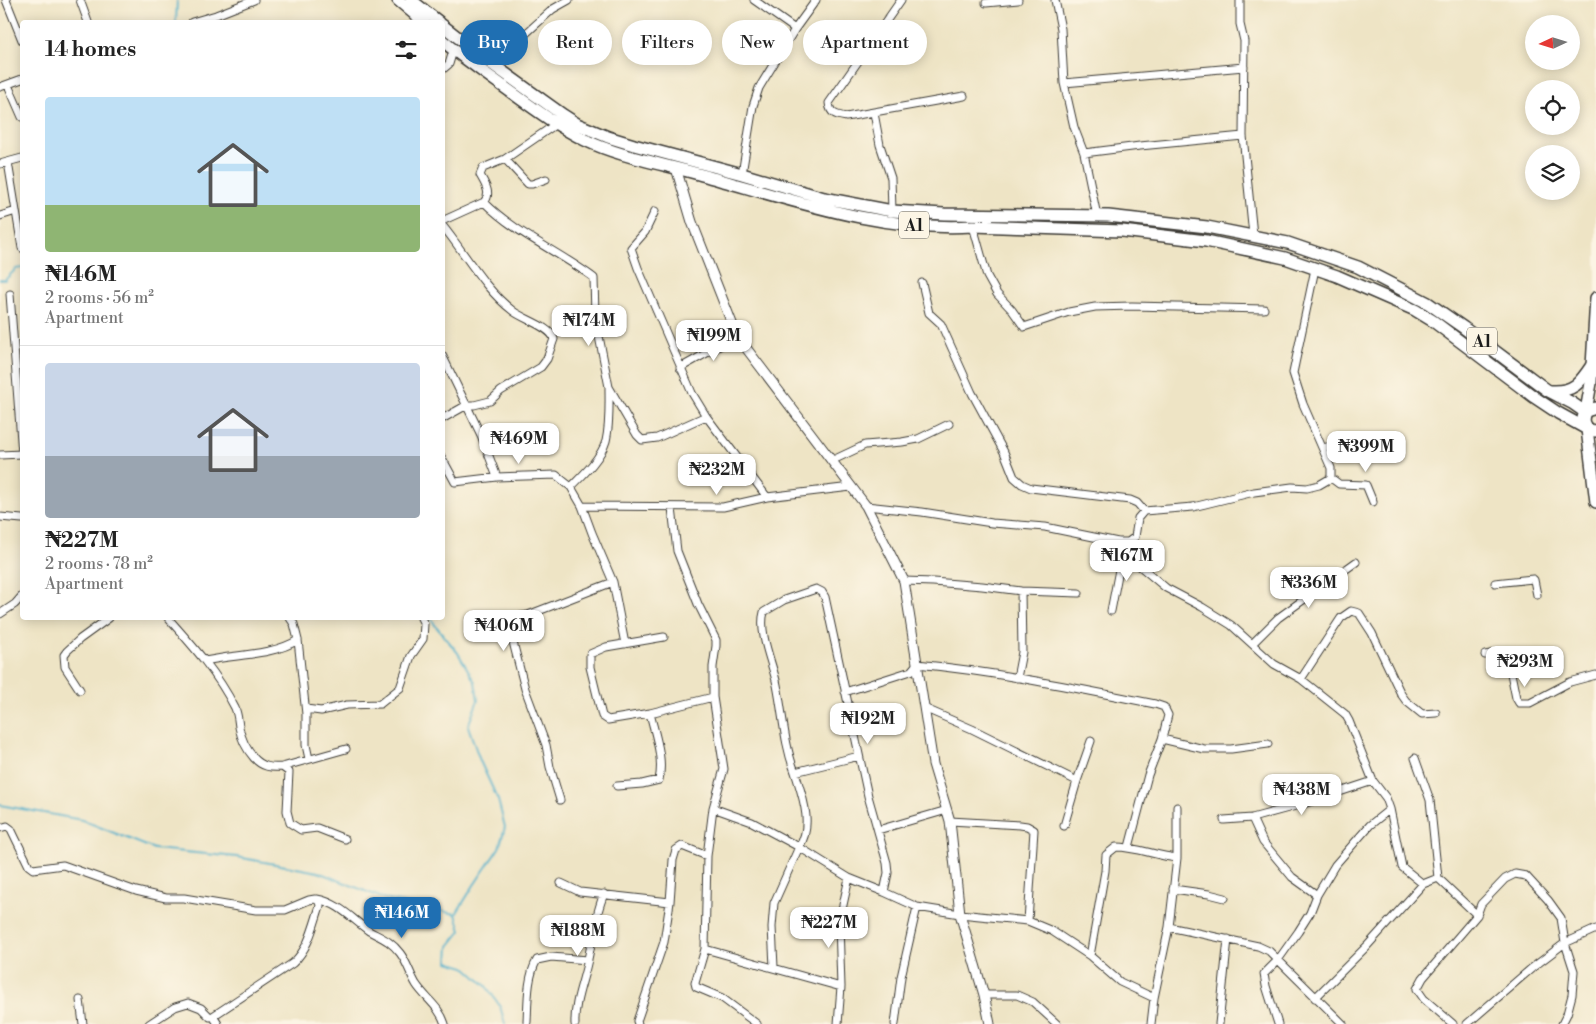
<!DOCTYPE html>
<html lang="en">
<head>
<meta charset="utf-8">
<style>
  body { margin:0; font-family:"Libre Bodoni",serif; background:#f2f2f2; color:#222; height:100vh; display:flex; flex-direction:column; font-size:19px; white-space:nowrap }
  * { box-sizing:border-box; margin:0 }
  p { font-size:16px; color:#767676 }
  .icon { flex:none; width:28px; height:28px; fill:none; stroke:currentColor; stroke-width:2; stroke-linecap:round; stroke-linejoin:round }
  .map { position:relative; flex:1; overflow:hidden }
  .panel { position:absolute; left:20px; top:20px; width:425px; height:600px; display:flex; flex-direction:column; background:#fff; border-radius:5px; box-shadow:0 2px 12px #0003 }
  .panel>* { flex:none }
  .hud { position:absolute; left:460px; top:20px; width:475px; height:45px; display:flex; gap:10px }
  .needle { width:32px; rotate:266deg }
  .fabs { position:absolute; left:1525px; top:15px; display:grid; gap:10px }
  .fabs a { display:grid; place-items:center; width:55px; height:55px; border-radius:50%; background:#fff; box-shadow:0 2px 12px #0003; font-size:25px }
  .price { position:absolute; translate:-50% -42px; padding:0 11px; border-radius:10px; background:#fff; color:#222; font-size:16px; line-height:32px; filter:drop-shadow(0 1px 2px #0008) }
  .price::after { content:''; position:absolute; left:50%; top:30px; width:15px; height:11px; margin-left:-8px; background:inherit; clip-path:polygon(0 0,100% 0,50% 100%) }
  .price.current { background:#1f6fb2; color:#fff }
  ul { padding:0; list-style:none }
  li { display:grid; align-content:center; gap:10px; height:265px; padding:0 25px }
  li+li { border-top:1px solid #e0e0e0 }
  li span { display:grid; place-items:center; height:155px; border-radius:5px; color:#555 }
  li>.icon { margin-inline-start:auto }
  span .icon { width:90px; height:90px; fill:#fffc; stroke-width:1 }
  li b { font-size:21px }
  h2 { display:flex; justify-content:space-between; align-items:center; height:60px; padding:0 25px; font-size:21px }
  .chip { padding:0 18px; border-radius:22px; background:#fff; box-shadow:0 2px 12px #0003; font-size:18px; line-height:45px }
  .chip.current { background:#1f6fb2; color:#fff }
  .map>svg:first-child { display:block }
</style>
</head>
<body>
<div class="map">
<svg width="1596" height="1024" viewBox="0 0 1596 1024">
  <rect width="100%" height="100%" fill="#fcf5e5"/>
  <filter id="ink" filterUnits="userSpaceOnUse"><feTurbulence type="fractalNoise" baseFrequency=".02" numOctaves="2"/><feDisplacementMap in="SourceGraphic" scale="10" xChannelSelector="R" yChannelSelector="G"/><feConvolveMatrix kernelMatrix="1 2 1 2 8 2 1 2 1" color-interpolation-filters="sRGB"/></filter>
  <filter id="wash" filterUnits="userSpaceOnUse"><feTurbulence type="fractalNoise" baseFrequency=".0096" numOctaves="4" result="noise"/><feDisplacementMap in="SourceGraphic" scale="20" xChannelSelector="R" yChannelSelector="G"/><feGaussianBlur stdDeviation="1.12" result="paint"/><feColorMatrix in="noise" values="0 0 0 0 0 0 0 0 0 0 0 0 0 0 0 0 0 1.4 0 .05"/><feComposite in="paint" operator="in"/></filter>
  <g filter="url(#wash)">
    <rect width="100%" height="100%" fill="#eee4c5"/>
    <g fill="none" stroke-linecap="round" stroke-linejoin="round">
      <path stroke="#49adc9" stroke-width="2" d="M176,22L177,0
        M0,280H5L16,269L22,268
        M431,618L435,625L458,653L475,682L478,700L468,726L480,761L498,800L505,827L499,848L474,885L456,914L461,931L449,946L448,962L465,967L486,986L500,1006L505,1024
        M0,805L82,820L154,849L237,857L318,872L385,899L456,914"/>
    </g>
  </g>
  <g filter="url(#ink)">
    <g fill="none" stroke-linecap="round" stroke-linejoin="round">
      <defs>
        <path id="minor" d="M6,0L22,40
          M80,0L88,22
          M754,0L795,29
          M901,0L829,103C830,114 836,115 846,117L964,96
          M1055,0L1061,29L1064,83L1244,67
          M1240,0V24L1244,41L1243,136L1253,235
          M986,3L1018,0
          M192,22L216,15L254,0
          M491,65L553,9L569,0
          M442,70L449,64L453,51L456,53
          M1064,83L1074,127L1084,153L1097,216
          M8,85L22,117
          M0,87L22,79
          M874,113L880,145L891,178L892,211
          M1084,153L1140,146L1243,136
          M505,159L528,184H532L546,179
          M8,162L22,248
          M0,164L22,158
          M742,174L753,106L759,88L795,29L816,0
          M484,202C516,234 558,251 594,278L595,316L609,387L637,435L642,440L657,438L706,416
          M655,211L645,232L631,248L638,268L692,393L706,416L767,497
          M0,216L16,211
          M442,221L484,202C492,194 485,184 480,175L483,168L505,159L556,124
          M442,225C465,253 484,289 513,311C523,319 551,327 554,339L547,359L541,367L501,391L490,401L474,405H467L442,419
          M973,226L987,276L997,294L1012,310L1024,327L1069,312L1095,307L1132,306L1264,309
          M922,283L929,313L941,324L972,393L1004,452L1014,477L1022,484L1031,488L1130,500L1137,503L1144,511
          M10,294L22,454
          M442,355L481,435L497,477
          M680,368L737,336
          M609,387C609,405 610,424 606,441C601,458 583,475 571,487L582,506L592,533L613,582L625,644
          M1323,448L1374,435
          M0,455L22,454
          M442,458L455,482L497,477L556,475L571,487
          M831,461L865,445L902,442L918,439L949,424
          M1331,478L1339,484L1366,485L1373,502
          M582,506L723,507L767,497L851,487
          M866,506L922,512L992,523L1045,527L1118,542H1128L1135,537L1138,518L1144,511L1193,507L1254,492L1292,487L1307,488L1319,485L1331,478V468L1303,404L1293,373L1315,269
          M672,508L677,551L698,604L716,640V646L713,667V697L724,769L713,808L707,856L705,949L695,983L696,987L722,998L757,1024
          M0,517L22,519
          M1118,542L1128,556L1166,588L1202,607L1231,625L1274,664L1301,679L1345,714L1349,721L1373,781L1386,798L1390,809
          M904,581L933,582L982,586L1021,591L1079,593
          M1495,583L1533,579L1534,580L1537,595
          M1111,611L1123,549
          M0,614L15,604L22,596
          M168,618C193,646 218,674 235,708C238,715 238,720 239,727C241,738 247,750 254,758C262,767 271,768 282,767L346,749
          M290,618L294,624L298,640L306,714V745L309,759
          M664,637L606,647L590,654V667L602,716L608,720L650,713L713,697
          M1252,644L1278,618L1356,562
          M1485,655L1502,652L1507,654L1516,698L1519,703H1530L1570,682L1596,675
          M205,661C235,654 272,656 298,640
          M1017,678L1022,652L1021,591
          M1301,679L1341,618L1351,611L1359,613L1372,633L1401,694L1406,701L1422,714L1436,713
          M80,690L65,667L64,655L67,651L80,639L109,618
          M845,692L911,671L917,664C997,672 1076,688 1155,704L1164,707L1168,715L1162,739L1148,775L1129,847
          M924,708L972,729L1077,781
          M306,709L321,711L347,705L380,704L400,688L411,656L423,639L424,624L421,618
          M1162,739L1204,749H1231L1268,744
          M859,756L795,772C784,744 783,714 777,685C773,664 758,633 764,612L784,600L816,589L822,592L825,597L868,796L887,863L888,873L884,892
          M1415,758L1430,800L1438,878L1477,915
          M282,767L289,772L287,811L290,823L301,830L317,828L345,839
          M617,786L642,784L659,780C664,758 655,735 650,713
          M560,800L550,767L546,745L525,689L512,638L507,625L511,618L528,615L613,582
          M713,808L752,822L799,847L849,878L884,892L917,907L960,914L1028,921L1052,931L1090,956L1120,982L1154,998
          M1252,818L1263,842L1292,877L1317,895
          M1224,820L1252,818L1303,804L1373,781
          M950,821L1020,825L1027,826L1034,830L1028,921
          M1064,826L1077,781L1091,741
          M0,828L7,826L11,829L29,866L33,869L63,865L136,891L166,898H184L256,910H285L309,900L315,899L319,901L320,906C313,927 309,948 293,963L213,1016
          M878,830L947,810
          M1177,858V807
          M561,883L580,892L670,902
          M1173,889L1209,894L1225,898
          M317,899C339,903 352,919 369,931C382,938 391,941 400,953C407,962 410,974 416,984C425,998 440,1007 445,1024
          M1169,927L1258,946L1269,951L1343,1024
          M705,949L841,987
          M1090,956L1105,871L1106,855L1116,847C1137,847 1156,856 1177,858L1169,927L1154,998L1151,1024
          M774,967L772,927L774,903L799,847C814,825 802,795 795,772
          M984,995H1017L1033,1002L1057,1024
          M1315,998L1367,946L1423,884L1438,878
          M80,1000L83,1024
          M527,1022C528,1003 527,977 537,960L551,957L588,960
          M149,1024L175,1007L188,1003L201,1008L210,1017L213,1016L218,1024
          M575,1024C574,1002 584,980 588,959C593,937 595,915 604,894
          M638,1024L637,1021L664,942L670,902L673,860L676,850L682,846L707,856
          M838,1024L841,987L839,923L849,878
          M895,1024L901,977L917,907
          M1219,1024L1228,939
          M1278,1024L1266,986L1264,974L1278,960L1298,932L1310,913L1317,895L1335,865L1370,825L1390,809L1402,867L1423,884
          M1453,1024L1424,999L1417,989L1423,978L1477,915L1481,904L1505,879L1515,874L1526,876L1548,900L1561,918L1565,943L1574,971L1572,995L1567,1014L1562,1024
          M1467,1024L1532,968L1565,943L1596,929"/>
        <path id="tertiary" d="M676,168L692,222L737,336L866,506L904,581L933,764L950,821L960,914L984,995L990,1024"/>
        <path id="primary" d="M1586,411L1591,383L1596,298
          M1587,429L1596,502"/>
        <path id="trunk" d="M398,0L424,22
          M411,0L439,22
          M442,25L492,64L563,115L577,124L608,137L634,145L742,174L824,198L892,211L944,214L1108,216L1207,227L1288,243L1358,267L1428,303L1464,328L1547,390L1572,403L1585,412
          M442,40C460,56 480,69 500,84C528,104 555,125 585,140C620,157 664,164 702,175C790,199 880,232 973,226L1122,231L1206,241L1285,258L1337,276L1415,310L1433,321L1534,397L1558,413L1587,429
          M1551,391C1574,392 1580,383 1592,365
          M1596,408L1586,411C1580,420 1584,431 1596,431"/>
      </defs>
      <use href="#minor" stroke="#3c3a35" stroke-width="9"/>
      <use href="#tertiary" stroke="#3c3a35" stroke-width="11"/>
      <use href="#primary" stroke="#3c3a35" stroke-width="14"/>
      <use href="#trunk" stroke="#3c3a35" stroke-width="14"/>
      <use href="#minor" stroke="#fff" stroke-width="7"/>
      <use href="#tertiary" stroke="#fff" stroke-width="9"/>
      <use href="#primary" stroke="#fff" stroke-width="11"/>
      <use href="#trunk" stroke="#fff" stroke-width="11"/>
    </g>
  </g>
  <g text-anchor="middle" stroke-width="4.5" stroke-linejoin="round" paint-order="stroke">
    <g fill="#fcf5e5" stroke="#5f5d58" stroke-width="1">
      <rect x="899" y="211.5" width="30" height="27" rx="4"/>
      <rect x="1467" y="327.5" width="30" height="27" rx="4"/>
    </g>
    <g font-size="16" font-weight="bold" fill="#1c1c1c">
      <text x="914" y="231">A1</text>
      <text x="1482" y="347">A1</text>
    </g>
  </g>
</svg>
<div class="fabs">
<a><svg class="needle" viewBox="-14 -14 28 28"><path d="M0-13l5 13h-10z" fill="#e53935"/><path d="M0 13l5-13h-10z" fill="#767676"/></svg></a>
<a><svg class="icon" aria-label="locate" viewBox="0 0 24 24"><circle cx="12" cy="12" r="6"/><path d="M12 2v4M12 18v4M2 12h4M18 12h4"/></svg></a>
<a><svg class="icon" aria-label="layers" viewBox="0 0 24 24"><path d="M12 4l9 5-9 5-9-5zM3 14l9 5 9-5"/></svg></a>
</div>
<b class="price" style="left:589px;top:347px">₦174M</b>
<b class="price" style="left:714px;top:362px">₦199M</b>
<b class="price" style="left:519px;top:465px">₦469M</b>
<b class="price" style="left:1366px;top:473px">₦399M</b>
<b class="price" style="left:717px;top:496px">₦232M</b>
<b class="price" style="left:1127px;top:582px">₦167M</b>
<b class="price" style="left:1309px;top:609px">₦336M</b>
<b class="price" style="left:504px;top:652px">₦406M</b>
<b class="price" style="left:1525px;top:688px">₦293M</b>
<b class="price" style="left:868px;top:745px">₦192M</b>
<b class="price" style="left:1302px;top:816px">₦438M</b>
<b class="price current" style="left:402px;top:939px">₦146M</b>
<b class="price" style="left:829px;top:949px">₦227M</b>
<b class="price" style="left:578px;top:957px">₦188M</b>
<div class="hud">
<a class="chip current">Buy</a>
<a class="chip">Rent</a>
<a class="chip">Filters</a>
<a class="chip">New</a>
<a class="chip">Apartment</a>
</div>
<section class="panel">
<h2>14 homes<svg class="icon" aria-label="filters" viewBox="0 0 24 24"><path d="M4 7h16M4 17h16"/><circle cx="9" cy="7" r="2"/><circle cx="15" cy="17" r="2"/></svg></h2>
<ul>
<li><span style="background:linear-gradient(#bfe0f5 70%,#8fb573 0)"><svg class="icon" aria-label="home" viewBox="0 0 24 24"><path d="M3 11l9-7 9 7M6 9v11h12V9"/></svg></span><div><b>₦146M</b><p>2 rooms · 56 m²</p><p>Apartment</p></div></li>
<li><span style="background:linear-gradient(#c9d6e8 60%,#9aa5b1 0)"><svg class="icon" aria-label="home" viewBox="0 0 24 24"><path d="M3 11l9-7 9 7M6 9v11h12V9"/></svg></span><div><b>₦227M</b><p>2 rooms · 78 m²</p><p>Apartment</p></div></li>
</ul>
</section>
</div>
</body>
</html>
